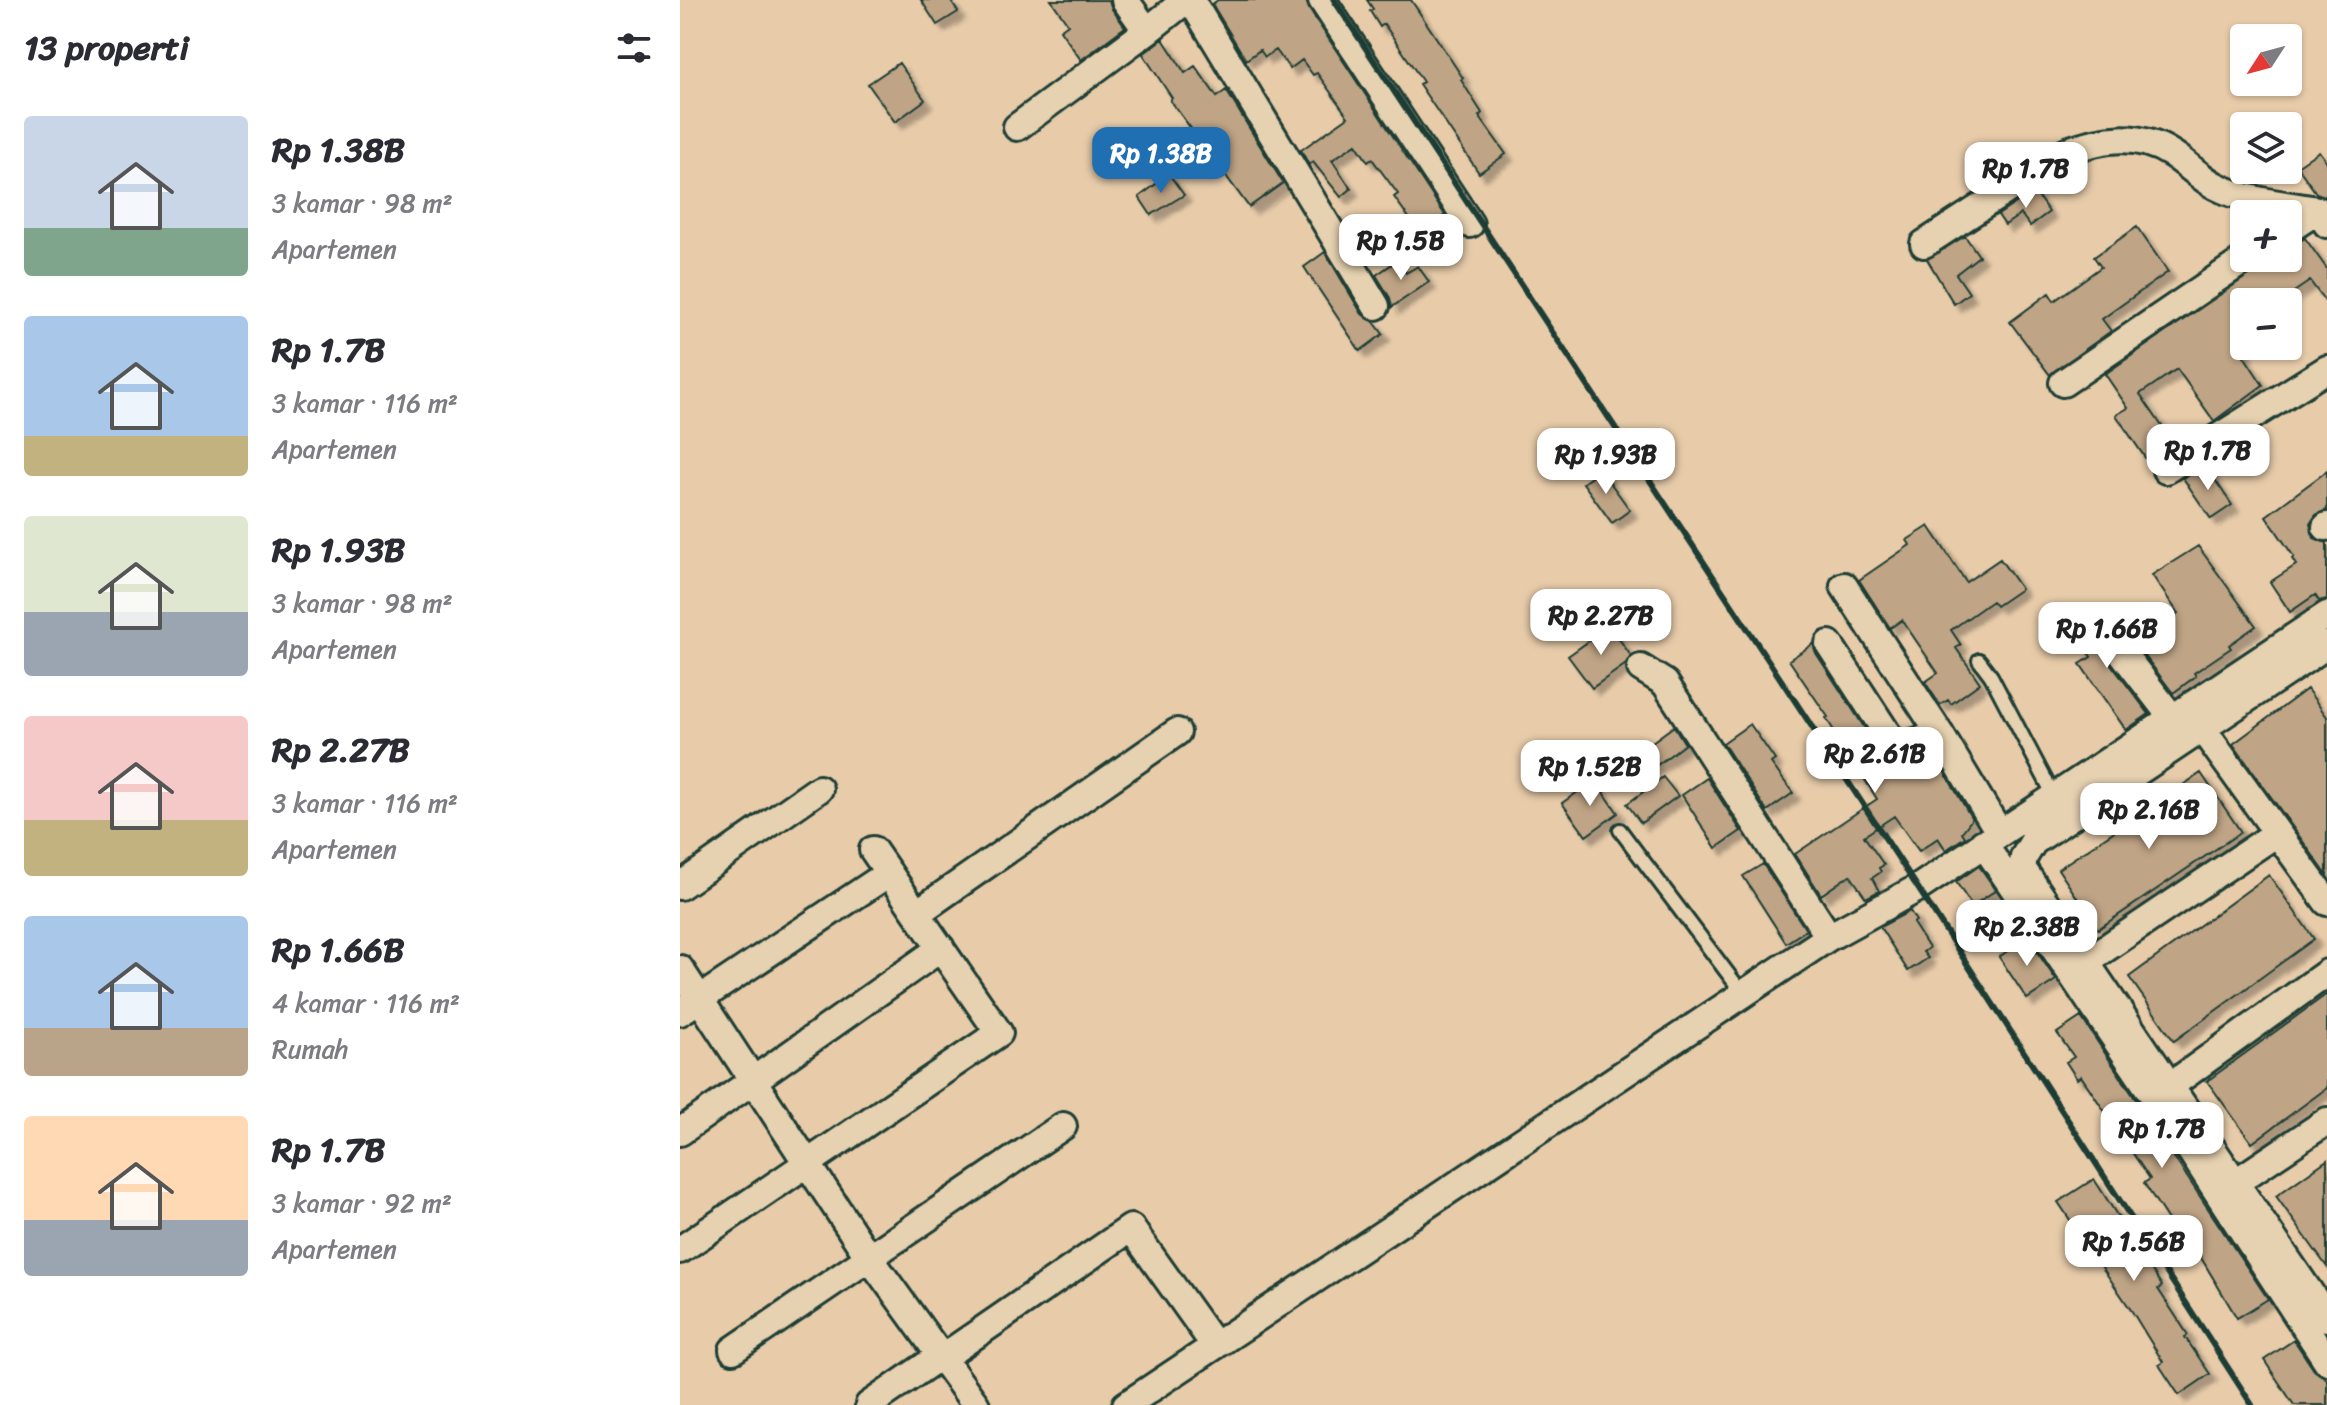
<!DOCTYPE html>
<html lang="id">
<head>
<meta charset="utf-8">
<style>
  body { margin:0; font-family:Sriracha,sans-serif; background:#f2f2f3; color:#2b2b33; height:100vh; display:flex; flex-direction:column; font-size:30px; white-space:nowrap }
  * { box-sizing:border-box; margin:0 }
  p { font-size:26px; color:#7c7c81 }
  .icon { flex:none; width:44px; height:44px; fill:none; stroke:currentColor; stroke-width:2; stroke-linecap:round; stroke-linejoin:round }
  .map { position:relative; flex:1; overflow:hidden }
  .details { display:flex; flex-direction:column; background:#fff; width:680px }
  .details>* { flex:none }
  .needle { width:52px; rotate:234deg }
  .tools { position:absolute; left:1550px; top:24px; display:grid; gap:16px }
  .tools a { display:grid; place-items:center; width:72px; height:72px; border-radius:8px; background:#fff; box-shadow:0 2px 6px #0004; font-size:40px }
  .price { position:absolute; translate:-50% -68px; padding:0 18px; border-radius:16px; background:#fff; color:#222; font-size:26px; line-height:52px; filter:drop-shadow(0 2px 4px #0008) }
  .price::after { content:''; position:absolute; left:50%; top:48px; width:24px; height:18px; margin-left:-12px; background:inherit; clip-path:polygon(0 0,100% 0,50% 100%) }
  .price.on { background:#1f6fb2; color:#fff }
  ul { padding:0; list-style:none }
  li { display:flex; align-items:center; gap:24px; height:200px; padding:0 24px }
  li span { display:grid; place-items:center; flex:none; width:224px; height:160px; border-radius:8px; color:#555 }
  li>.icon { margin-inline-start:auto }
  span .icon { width:96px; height:96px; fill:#fffc; stroke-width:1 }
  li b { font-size:34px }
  h2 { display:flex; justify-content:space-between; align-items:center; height:96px; padding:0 24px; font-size:34px }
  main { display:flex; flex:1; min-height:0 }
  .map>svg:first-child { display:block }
</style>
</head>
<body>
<main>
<section class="details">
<h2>13 properti<svg class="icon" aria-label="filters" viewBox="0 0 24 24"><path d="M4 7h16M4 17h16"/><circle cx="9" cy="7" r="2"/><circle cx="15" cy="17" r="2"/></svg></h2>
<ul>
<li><span style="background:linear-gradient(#c9d6e8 70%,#7fa58c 0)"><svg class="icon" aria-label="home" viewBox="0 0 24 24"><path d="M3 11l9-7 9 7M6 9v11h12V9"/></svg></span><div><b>Rp 1.38B</b><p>3 kamar · 98 m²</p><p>Apartemen</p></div></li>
<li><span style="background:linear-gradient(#a9c7e8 75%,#c2b280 0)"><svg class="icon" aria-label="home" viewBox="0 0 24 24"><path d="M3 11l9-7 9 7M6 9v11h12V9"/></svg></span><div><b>Rp 1.7B</b><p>3 kamar · 116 m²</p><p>Apartemen</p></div></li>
<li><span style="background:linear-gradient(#dfe7d0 60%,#9aa5b1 0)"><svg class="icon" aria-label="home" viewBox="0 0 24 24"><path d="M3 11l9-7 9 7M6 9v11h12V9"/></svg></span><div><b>Rp 1.93B</b><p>3 kamar · 98 m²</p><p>Apartemen</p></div></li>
<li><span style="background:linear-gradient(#f6c9c9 65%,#c2b280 0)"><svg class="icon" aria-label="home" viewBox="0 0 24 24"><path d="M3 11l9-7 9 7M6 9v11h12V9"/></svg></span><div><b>Rp 2.27B</b><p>3 kamar · 116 m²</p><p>Apartemen</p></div></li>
<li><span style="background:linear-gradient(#a9c7e8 70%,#b9a48a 0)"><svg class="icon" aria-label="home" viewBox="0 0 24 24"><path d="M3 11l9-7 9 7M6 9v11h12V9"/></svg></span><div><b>Rp 1.66B</b><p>4 kamar · 116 m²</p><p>Rumah</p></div></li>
<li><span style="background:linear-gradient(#ffd9b3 65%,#9aa5b1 0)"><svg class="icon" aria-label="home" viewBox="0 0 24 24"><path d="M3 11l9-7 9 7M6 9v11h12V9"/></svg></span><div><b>Rp 1.7B</b><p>3 kamar · 92 m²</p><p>Apartemen</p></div></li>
</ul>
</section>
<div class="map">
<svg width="1647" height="1405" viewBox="0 0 1647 1405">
  <defs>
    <filter id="shadow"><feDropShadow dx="7" dy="7" stdDeviation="2" flood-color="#0004"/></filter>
  </defs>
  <rect width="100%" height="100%" fill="#e8ccaa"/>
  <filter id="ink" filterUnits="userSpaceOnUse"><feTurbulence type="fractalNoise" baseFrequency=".0125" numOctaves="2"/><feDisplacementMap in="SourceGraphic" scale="16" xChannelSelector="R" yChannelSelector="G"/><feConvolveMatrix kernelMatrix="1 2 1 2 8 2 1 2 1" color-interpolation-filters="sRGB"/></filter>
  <g filter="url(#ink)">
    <path fill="#bfa485" stroke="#1f3d34" stroke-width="2" filter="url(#shadow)" d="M241,0H270L278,12L257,25Z
      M371,0H429L432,9L445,27L401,60L380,30L388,24Z
      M538,0H626L629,9L765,215L740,233L714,197L718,194L692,159L688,162L676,144L652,160L671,189L661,197L633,162L629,165L621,150L668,117L637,73L633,75L622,60L610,69L596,50L585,57L580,50L566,60L532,4Z
      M687,0H731L783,78L781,80L802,113L799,116L826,154L799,173L739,84L743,82L731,64L704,24L700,27L690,11L693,9Z
      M483,39L505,73L515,66L537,97L546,90L603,183L569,207L490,100L492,98L463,54Z
      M219,63L245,100L215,122L188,84Z
      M1639,151L1647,162V197L1636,193L1617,166Z
      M489,174L504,195L471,215L459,197Z
      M1354,191L1369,212L1350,226L1341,214L1325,225L1318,215Z
      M1457,227L1488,272L1422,319L1431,331L1370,375L1330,322L1369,293L1374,301L1421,267L1414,257Z
      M1285,236L1299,256L1276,274L1289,293L1274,304L1247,259Z
      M1625,238L1647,269V304L1630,281L1599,302H1564V356L1583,385L1534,421L1497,369L1460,394L1492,441L1466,459L1436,415L1448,408L1425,374L1593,258H1608V247Z
      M645,252L682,314L694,322L703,334L680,351L624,267Z
      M718,260L726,273L738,266L749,282L712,307L710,298L696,275Z
      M1525,465L1552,505L1531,519L1503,478Z
      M921,470L950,510L932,523L903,483Z
      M1647,471V510L1636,515L1630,524L1634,538L1647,543V599L1639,601L1635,595L1610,612L1590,582L1616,565L1612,559L1614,557L1586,516Z
      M1249,526L1286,582L1320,559L1341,589L1316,606L1312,601L1271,630L1281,645L1276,648L1300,683L1271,704L1268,700L1260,705L1245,682L1258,673L1222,620L1210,628L1179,580L1230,545L1227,540Z
      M1518,546L1576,626L1549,645L1551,648L1514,673L1516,676L1493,693L1455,643L1498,613L1472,575Z
      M1416,608L1435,635L1425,645L1427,659L1469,714L1446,730L1400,664L1411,657L1390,626Z
      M930,626L951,656L946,664L912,688L888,656Z
      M1133,644L1136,653L1201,753L1211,760L1222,762L1228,770L1254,754L1292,819L1282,832L1285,837L1266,850L1258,838L1239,851L1214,816L1184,836L1204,865L1199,868L1201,872L1192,878L1199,891L1186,898L1170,875L1141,895L1115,854L1197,799L1146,718L1148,717L1109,660Z
      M1627,689L1647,717V875L1553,744Z
      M1070,724L1095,760L1091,763L1113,793L1087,811L1043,743Z
      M994,726L1005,744L973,768L960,751Z
      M1521,773L1561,832L1418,929L1378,869Z
      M983,777L998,796L961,823L947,804Z
      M1027,778L1061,831L1036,848L1002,795Z
      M915,780L938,813L906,836L882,803Z
      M1083,864L1126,930L1106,943L1063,876Z
      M1299,866L1316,890L1292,906L1276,882Z
      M1589,875L1634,939L1494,1041L1449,977Z
      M1230,911L1236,921L1233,923L1249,948L1243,952L1248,958L1228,971L1200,927Z
      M1347,937L1376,980L1347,999L1319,957Z
      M1647,994V1088L1572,1143L1527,1081Z
      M1401,1017L1588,1299L1557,1318L1499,1221L1492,1226L1464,1183L1470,1179L1401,1076L1397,1079L1386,1062L1394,1057L1377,1033Z
      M1647,1160V1267L1596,1196Z
      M1414,1179L1482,1286L1478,1289L1508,1335L1505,1337L1530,1374L1499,1395L1479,1365L1483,1362L1453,1313L1378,1202Z
      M1614,1340L1634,1370L1647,1379V1405H1614L1584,1360Z"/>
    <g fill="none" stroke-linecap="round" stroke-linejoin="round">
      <defs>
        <path id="service" d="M1299,660L1311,676L1374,796
          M940,830L1064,995"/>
        <path id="minor" d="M445,0L467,31L506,0
          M511,0L696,306
          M642,0L790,224
          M337,127L467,31
          M1608,230L1638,210
          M1244,244L1387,151C1423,138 1458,132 1492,154C1508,164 1520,178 1536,186C1567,202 1604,204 1638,210L1647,224
          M1383,383L1567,258
          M1486,470L1647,369
          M1646,527L1647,526
          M1164,586L1260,734L1319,832
          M1149,644L1214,744L1223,746L1260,734
          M1647,645L1353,842L1344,857L1342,868L1647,1318
          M1440,650L1493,719
          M961,668L985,683L1149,937
          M1523,730L1647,902
          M1303,843L1512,1153L1647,1361
          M0,886L139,789
          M237,913L497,732
          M1407,961L1597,833
          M0,969L184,1250L296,1405
          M0,1012L209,873
          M1490,1086L1647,973
          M0,1132L261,948
          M1556,1182L1647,1121
          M0,1250L319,1033L193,850
          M53,1350L383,1126
          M262,1358L451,1228L535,1346
          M189,1405L260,1356
          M446,1405L1149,937L1238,888L1647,615"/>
      </defs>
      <use href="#service" stroke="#1f3d34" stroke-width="18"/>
      <use href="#minor" stroke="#1f3d34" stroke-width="32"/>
      <use href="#service" stroke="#e6d1b0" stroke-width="12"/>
      <use href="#minor" stroke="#e6d1b0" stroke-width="26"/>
      <path stroke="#1f3d34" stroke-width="6" d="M654,0L1238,888L1572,1405"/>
    </g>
  </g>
</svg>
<div class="tools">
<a><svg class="needle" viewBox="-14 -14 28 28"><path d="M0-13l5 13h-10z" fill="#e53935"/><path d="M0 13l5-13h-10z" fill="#7c7c81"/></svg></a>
<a><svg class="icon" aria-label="layers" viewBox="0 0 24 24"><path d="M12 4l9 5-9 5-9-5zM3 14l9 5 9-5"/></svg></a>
<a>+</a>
<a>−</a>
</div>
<b class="price on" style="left:481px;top:195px">Rp 1.38B</b>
<b class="price" style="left:1346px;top:210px">Rp 1.7B</b>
<b class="price" style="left:721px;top:282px">Rp 1.5B</b>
<b class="price" style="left:1528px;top:492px">Rp 1.7B</b>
<b class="price" style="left:926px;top:496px">Rp 1.93B</b>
<b class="price" style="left:921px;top:657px">Rp 2.27B</b>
<b class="price" style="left:1427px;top:670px">Rp 1.66B</b>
<b class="price" style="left:1195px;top:795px">Rp 2.61B</b>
<b class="price" style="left:910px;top:808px">Rp 1.52B</b>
<b class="price" style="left:1469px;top:851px">Rp 2.16B</b>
<b class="price" style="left:1347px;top:968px">Rp 2.38B</b>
<b class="price" style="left:1482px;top:1170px">Rp 1.7B</b>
<b class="price" style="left:1454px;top:1283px">Rp 1.56B</b>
</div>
</main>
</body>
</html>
